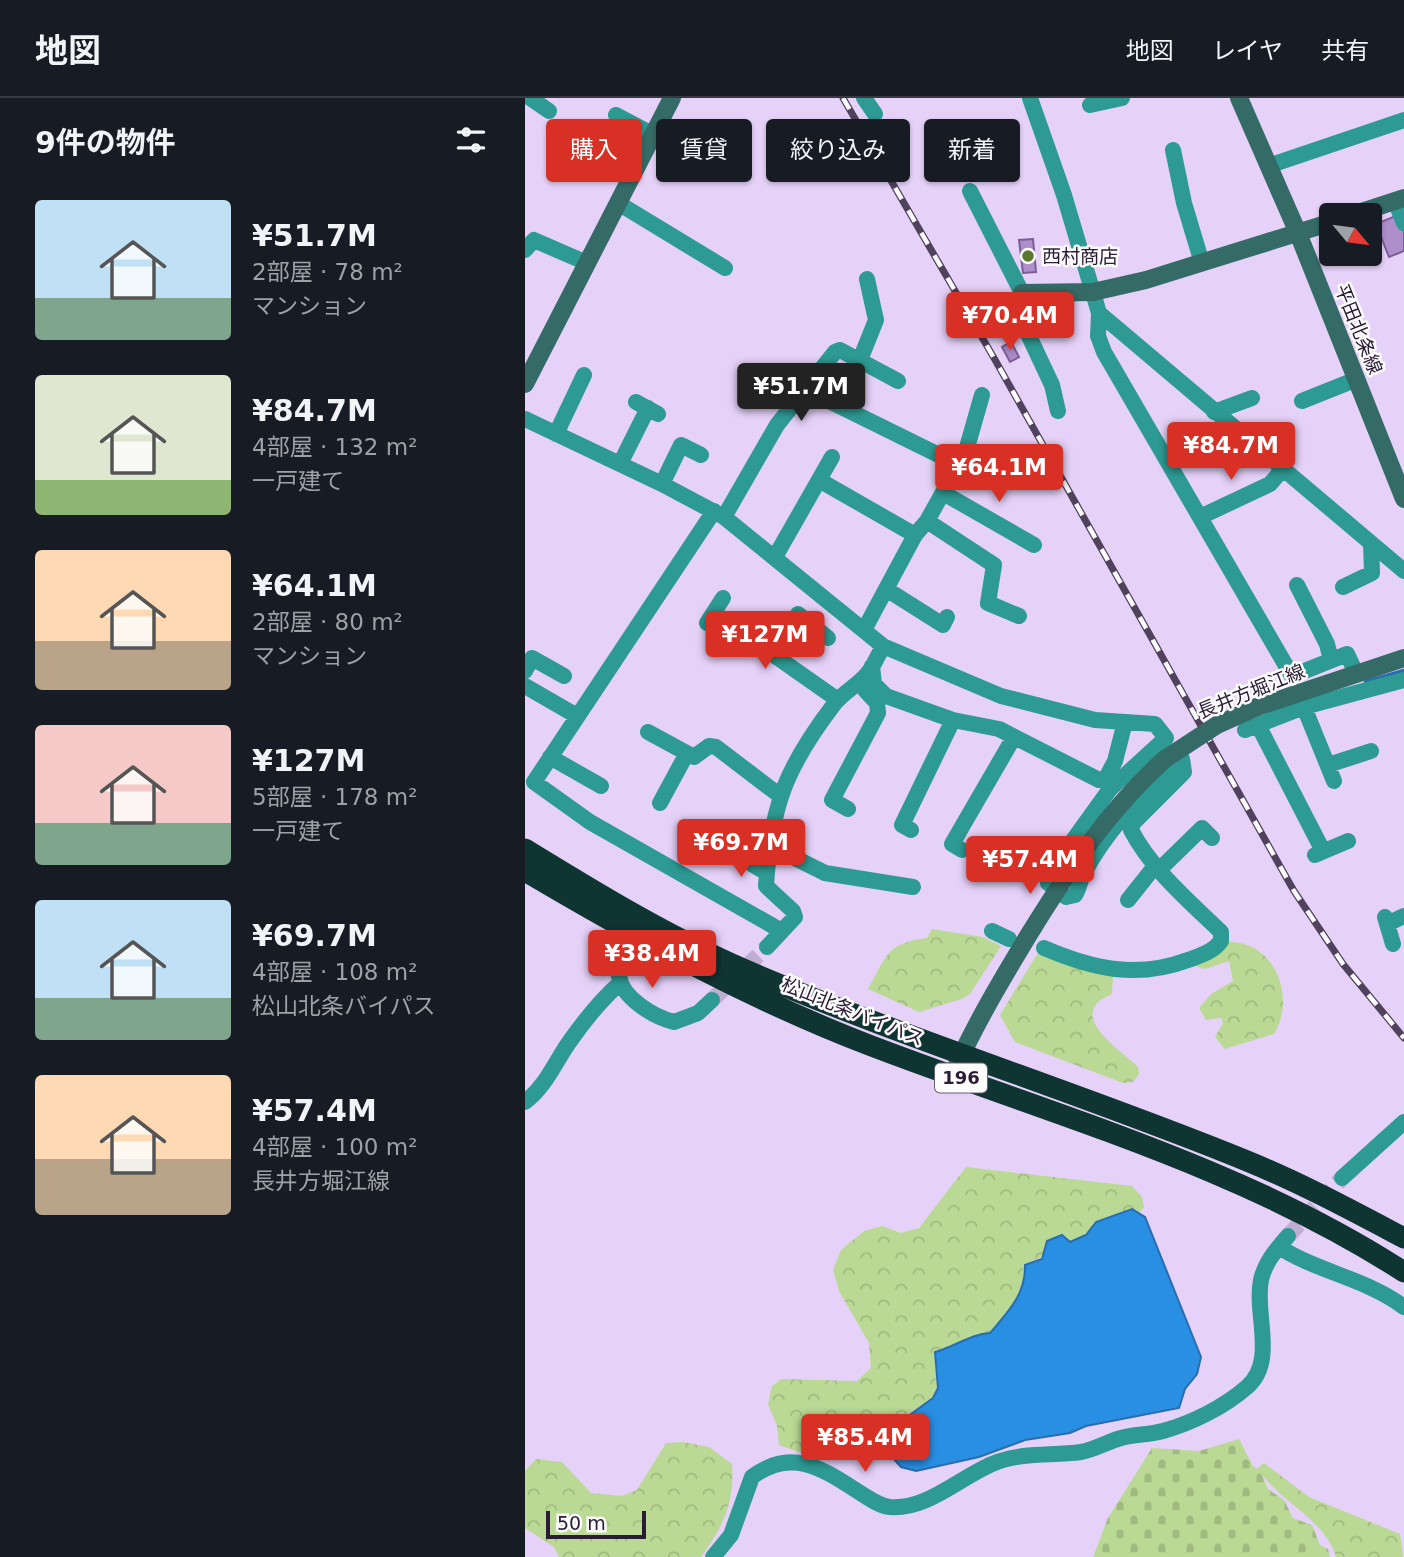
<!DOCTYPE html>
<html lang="ja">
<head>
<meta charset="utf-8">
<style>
  body { margin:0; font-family:"DejaVu Sans","Noto Sans JP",sans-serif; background:#242831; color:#f1f3f6; height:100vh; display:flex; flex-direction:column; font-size:26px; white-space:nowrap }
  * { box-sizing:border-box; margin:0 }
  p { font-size:23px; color:#9ea1a6 }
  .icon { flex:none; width:38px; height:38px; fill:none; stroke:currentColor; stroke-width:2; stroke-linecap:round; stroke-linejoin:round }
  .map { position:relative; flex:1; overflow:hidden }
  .details { display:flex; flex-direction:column; background:#171b24; width:525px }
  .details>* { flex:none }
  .banner { position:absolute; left:21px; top:21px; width:665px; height:63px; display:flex; gap:14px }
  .needle { width:46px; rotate:119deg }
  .controls { position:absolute; left:794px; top:105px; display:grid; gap:14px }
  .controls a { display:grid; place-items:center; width:63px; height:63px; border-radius:7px; background:#171b24; box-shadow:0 2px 5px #0004; font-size:35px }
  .scale { position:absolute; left:21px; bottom:18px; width:100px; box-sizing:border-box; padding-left:7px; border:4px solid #2a1c35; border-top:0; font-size:19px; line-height:24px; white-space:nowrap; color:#2a1c35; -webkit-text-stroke:5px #fcfcfc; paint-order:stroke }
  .price { position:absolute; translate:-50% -60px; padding:0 16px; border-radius:7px; background:#d93025; color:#fff; font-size:23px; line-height:46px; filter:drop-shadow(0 2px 4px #0008) }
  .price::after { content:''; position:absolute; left:50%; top:42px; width:21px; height:16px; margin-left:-10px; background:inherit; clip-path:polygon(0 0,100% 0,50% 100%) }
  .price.on { background:#222; color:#fff }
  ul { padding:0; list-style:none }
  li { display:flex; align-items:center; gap:21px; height:175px; padding:0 35px }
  li span { display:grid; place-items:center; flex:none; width:196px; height:140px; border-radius:7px; color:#555 }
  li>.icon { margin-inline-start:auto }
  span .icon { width:84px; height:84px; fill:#fffc; stroke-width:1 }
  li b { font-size:30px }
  h2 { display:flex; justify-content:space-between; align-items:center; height:84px; padding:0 35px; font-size:30px }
  .tag { padding:0 24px; border-radius:7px; background:#171b24; box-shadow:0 2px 5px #0004; font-size:24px; line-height:63px }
  .tag.on { background:#d93025; color:#fff }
  header { display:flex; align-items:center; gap:42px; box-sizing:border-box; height:98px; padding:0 35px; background:#171b24; border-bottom:2px solid #363941 }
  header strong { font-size:33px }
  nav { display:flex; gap:38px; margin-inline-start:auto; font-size:24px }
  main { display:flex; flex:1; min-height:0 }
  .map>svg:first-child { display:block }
</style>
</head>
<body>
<header>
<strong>地図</strong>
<nav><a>地図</a><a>レイヤ</a><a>共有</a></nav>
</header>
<main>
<section class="details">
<h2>9件の物件<svg class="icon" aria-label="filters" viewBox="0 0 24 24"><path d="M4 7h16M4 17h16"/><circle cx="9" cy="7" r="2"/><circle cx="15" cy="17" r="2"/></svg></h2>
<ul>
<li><span style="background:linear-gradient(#bfe0f5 70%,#7fa58c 0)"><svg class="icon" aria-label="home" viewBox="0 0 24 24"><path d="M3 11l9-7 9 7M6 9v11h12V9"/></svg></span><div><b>¥51.7M</b><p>2部屋 · 78 m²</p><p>マンション</p></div></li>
<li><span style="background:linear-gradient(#dfe7d0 75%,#8fb573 0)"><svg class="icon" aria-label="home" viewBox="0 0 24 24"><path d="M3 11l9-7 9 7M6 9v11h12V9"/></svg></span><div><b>¥84.7M</b><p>4部屋 · 132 m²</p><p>一戸建て</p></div></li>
<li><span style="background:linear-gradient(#ffd9b3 65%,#b9a48a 0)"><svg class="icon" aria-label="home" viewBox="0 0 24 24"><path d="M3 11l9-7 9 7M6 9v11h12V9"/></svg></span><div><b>¥64.1M</b><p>2部屋 · 80 m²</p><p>マンション</p></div></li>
<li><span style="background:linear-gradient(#f6c9c9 70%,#7fa58c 0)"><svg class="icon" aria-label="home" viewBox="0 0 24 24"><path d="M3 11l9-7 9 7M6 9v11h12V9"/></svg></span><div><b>¥127M</b><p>5部屋 · 178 m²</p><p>一戸建て</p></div></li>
<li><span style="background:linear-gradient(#bfe0f5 70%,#7fa58c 0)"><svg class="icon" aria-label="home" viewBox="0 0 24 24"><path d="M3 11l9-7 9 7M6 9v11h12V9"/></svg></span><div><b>¥69.7M</b><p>4部屋 · 108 m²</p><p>松山北条バイパス</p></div></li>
<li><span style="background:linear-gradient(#ffd9b3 60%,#b9a48a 0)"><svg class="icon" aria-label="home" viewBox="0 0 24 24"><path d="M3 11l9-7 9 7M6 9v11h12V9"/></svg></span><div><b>¥57.4M</b><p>4部屋 · 100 m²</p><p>長井方堀江線</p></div></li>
</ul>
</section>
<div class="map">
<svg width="879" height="1459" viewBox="0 0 879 1459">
  <defs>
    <pattern id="forest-crowns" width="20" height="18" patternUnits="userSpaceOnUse" patternTransform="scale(1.75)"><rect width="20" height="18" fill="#bad994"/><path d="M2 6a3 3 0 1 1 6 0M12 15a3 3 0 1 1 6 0" fill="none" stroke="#a0ba80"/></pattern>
    <pattern id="cemetery-stones" width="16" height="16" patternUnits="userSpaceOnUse" patternTransform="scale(1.75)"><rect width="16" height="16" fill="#bad994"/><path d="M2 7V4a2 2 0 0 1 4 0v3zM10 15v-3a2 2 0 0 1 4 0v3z" fill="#a0ba80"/></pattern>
  </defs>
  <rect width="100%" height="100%" fill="#e6d2f9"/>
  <path fill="url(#forest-crowns)" d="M407,831L458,839L476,848L445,896L437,901L394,914L343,891C362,858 361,845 402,840Z
    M705,844C751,844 771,901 749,936L700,951L690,939L698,925L696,920L681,922L674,910L686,896L708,883L704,863L680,871L666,867Z
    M512,856L588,877L587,896C539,916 592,949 613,969L614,976L608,984L598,985L490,944L475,917Z
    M441,1069L607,1088L617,1099L619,1109L615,1114L606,1111L571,1124L561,1137L500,1167C501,1196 482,1214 465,1235C446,1236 429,1249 410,1254C411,1267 417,1286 409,1297C404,1306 391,1310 383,1316C340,1348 308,1369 254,1347L252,1328L243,1306L247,1288L256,1281L332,1283L346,1270L344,1245L314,1193L308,1172L316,1152L339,1133L357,1128L376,1135L394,1130Z
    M158,1344L184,1349L207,1366C210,1404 198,1429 176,1459H34L29,1449L0,1430V1373L11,1361L37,1364L66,1395L97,1398L112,1392L141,1345Z
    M739,1365L784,1399L875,1436L878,1459H811C800,1421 753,1403 732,1370Z"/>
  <path fill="url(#cemetery-stones)" d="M714,1341L728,1368L735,1373L743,1391L759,1402L768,1420L787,1427L795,1447L803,1451L805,1459H568L583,1420L627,1350L674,1353Z"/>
  <path fill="#298fe3" stroke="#296caf" stroke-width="2" d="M607,1111L620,1119L676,1259L672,1276L660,1291L654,1310L561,1328L545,1335L500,1342L454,1359L391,1373L376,1369L356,1347L357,1337L408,1300L413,1290L410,1254C429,1249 446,1236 465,1235C483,1214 501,1196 500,1167L517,1161L522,1143L537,1137L545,1144L561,1137L571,1124Z"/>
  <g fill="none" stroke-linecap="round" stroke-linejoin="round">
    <path stroke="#296caf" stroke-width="4.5" d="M841,584L879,573"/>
  </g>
  <path fill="#af8ecc" stroke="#7d5d97" stroke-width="2" d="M873,117L879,133V153L864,159L851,126Z
    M508,141L511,174L498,175L494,142Z
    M486,244L494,259L485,264L477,249Z"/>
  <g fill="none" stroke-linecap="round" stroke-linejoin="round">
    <path stroke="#c0aed2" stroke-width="16" stroke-dasharray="16 8" stroke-linecap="butt" d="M187,902L242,849
      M763,1138L817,1080"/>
    <path stroke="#2d9a93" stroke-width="16" d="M5,0L24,13
      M339,0L350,16
      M505,0L539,97L574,215L879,473
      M565,7L597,0
      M91,17L129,37
      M48,29L114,65
      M648,52L659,105L677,165
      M743,68L879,22
      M445,93L497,195L495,219L527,287L533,313
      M870,103L879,125
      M93,105L200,170
      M0,152L9,142L62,165
      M574,215L573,238L579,254L767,578L822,556L831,575
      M335,262L351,222L342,181
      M282,292L434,367
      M777,303L832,281
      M111,304L133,316
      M689,314L727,300
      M0,321L137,386L199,419L358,548L476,598L570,622L630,626L641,640L585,691L526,773L523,785L541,799L550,797C554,791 555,783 558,777C582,731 618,694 657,661L659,674L608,725L606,732C627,772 664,803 696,834V843C688,854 676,857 663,862C612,881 568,871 519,850
      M31,336L59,277
      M95,366L123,310
      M294,382L390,437L339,532
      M137,386L156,347L176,357
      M420,396L509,447
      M189,413L9,684L65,724L255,832
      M199,419L252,327L310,254L315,252L373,283
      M675,419L745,386L758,371
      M402,423L441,353L457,297
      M390,437L402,423L469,467L463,505L494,518
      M250,459L307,359
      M772,487L802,546L806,562
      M818,489L847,475L846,445
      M361,491L418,527L422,519
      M189,515L313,602
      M273,516L303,540
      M182,525L198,500
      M347,568L349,586L361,598L428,622L474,631L574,682H580L590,663L600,624
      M0,573L7,560L39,578
      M0,588L52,618
      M779,609L809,683
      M733,627L798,753
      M720,632L779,609L879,582
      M123,634L169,659L184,648L191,649L254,697
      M25,659L76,688
      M803,667L846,653
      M135,705L161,657
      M323,711L307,702L353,615L352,605L340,592
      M386,732L377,727L428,622
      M244,747L300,775L388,789
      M437,752L427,746L489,639
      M210,756L242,775
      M790,757L823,743
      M634,772L677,730L687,740
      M603,802L630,768
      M860,819L868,846
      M862,826L879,818
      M467,833L484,841
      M113,837L94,878C97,900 129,919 149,924L173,915L187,902
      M242,849L270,819L268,813L241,788C246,707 261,669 310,605C319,594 333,587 342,576C349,568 353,557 358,548
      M0,1004C21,988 30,964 45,943C59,923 76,902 95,885
      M817,1080L879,1024
      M754,1149C793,1174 842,1181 879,1209
      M188,1459L206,1437L227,1379C268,1348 299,1372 337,1396C345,1401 355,1408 365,1409C404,1412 437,1377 472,1364C499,1354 528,1358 556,1354C569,1352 582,1344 596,1340C609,1336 624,1337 638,1333C667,1325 699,1309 722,1289C752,1263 729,1216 736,1182C740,1164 751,1152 763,1138"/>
    <path stroke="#356b67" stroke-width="18" d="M714,0L773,135L879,401
      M827,117L879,100
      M497,195L568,194L621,182L807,124
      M0,286L147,0
      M732,609L879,560
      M431,969C452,923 477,881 503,838C543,773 583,712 640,661"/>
    <path stroke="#0f3532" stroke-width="21" d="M0,751C70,794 142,838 218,871C383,942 556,995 722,1063C776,1085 828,1113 879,1140
      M0,773C110,838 224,901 344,947C524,1016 716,1068 879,1174"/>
    <defs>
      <path id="rail" d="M318,0L469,260L769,793L818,866L879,940"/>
    </defs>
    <use href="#rail" stroke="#50415d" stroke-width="7"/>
    <use href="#rail" stroke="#fcfcfc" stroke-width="4.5" stroke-dasharray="13" stroke-linecap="butt"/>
    <path stroke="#356b67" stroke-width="18" d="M640,661L692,627L732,609"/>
  </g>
  <circle fill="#5a792f" stroke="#fcfcfc" stroke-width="2.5" cx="503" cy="158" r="7"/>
  <g text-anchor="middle" stroke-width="5" stroke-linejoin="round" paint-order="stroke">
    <rect fill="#fcfcfc" stroke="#695f71" stroke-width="2" x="410" y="965.5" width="52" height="29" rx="5"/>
    <g font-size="18" font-weight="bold" fill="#2a1c35">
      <text x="436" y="986">196</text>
    </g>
    <g font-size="19" fill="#2a1c35" stroke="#fcfcfc" text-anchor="start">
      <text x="517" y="165">西村商店</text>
    </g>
    <g font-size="19" fill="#2a1c35" stroke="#fcfcfc">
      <text transform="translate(834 231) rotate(68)" y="7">平田北条線</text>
      <text transform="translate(726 593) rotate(-22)" y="7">長井方堀江線</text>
      <text transform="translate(328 913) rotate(22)" y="7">松山北条バイパス</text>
    </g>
  </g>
</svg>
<div class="controls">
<a><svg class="needle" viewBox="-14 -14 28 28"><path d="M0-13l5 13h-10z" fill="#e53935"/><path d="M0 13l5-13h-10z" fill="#9ea1a6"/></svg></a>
</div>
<div class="scale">50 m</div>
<b class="price" style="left:485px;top:254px">¥70.4M</b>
<b class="price on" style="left:276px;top:325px">¥51.7M</b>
<b class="price" style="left:706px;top:384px">¥84.7M</b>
<b class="price" style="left:474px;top:406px">¥64.1M</b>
<b class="price" style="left:240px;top:573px">¥127M</b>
<b class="price" style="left:216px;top:781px">¥69.7M</b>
<b class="price" style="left:505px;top:798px">¥57.4M</b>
<b class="price" style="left:127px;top:892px">¥38.4M</b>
<b class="price" style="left:340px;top:1376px">¥85.4M</b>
<div class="banner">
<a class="tag on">購入</a>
<a class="tag">賃貸</a>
<a class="tag">絞り込み</a>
<a class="tag">新着</a>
</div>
</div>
</main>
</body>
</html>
